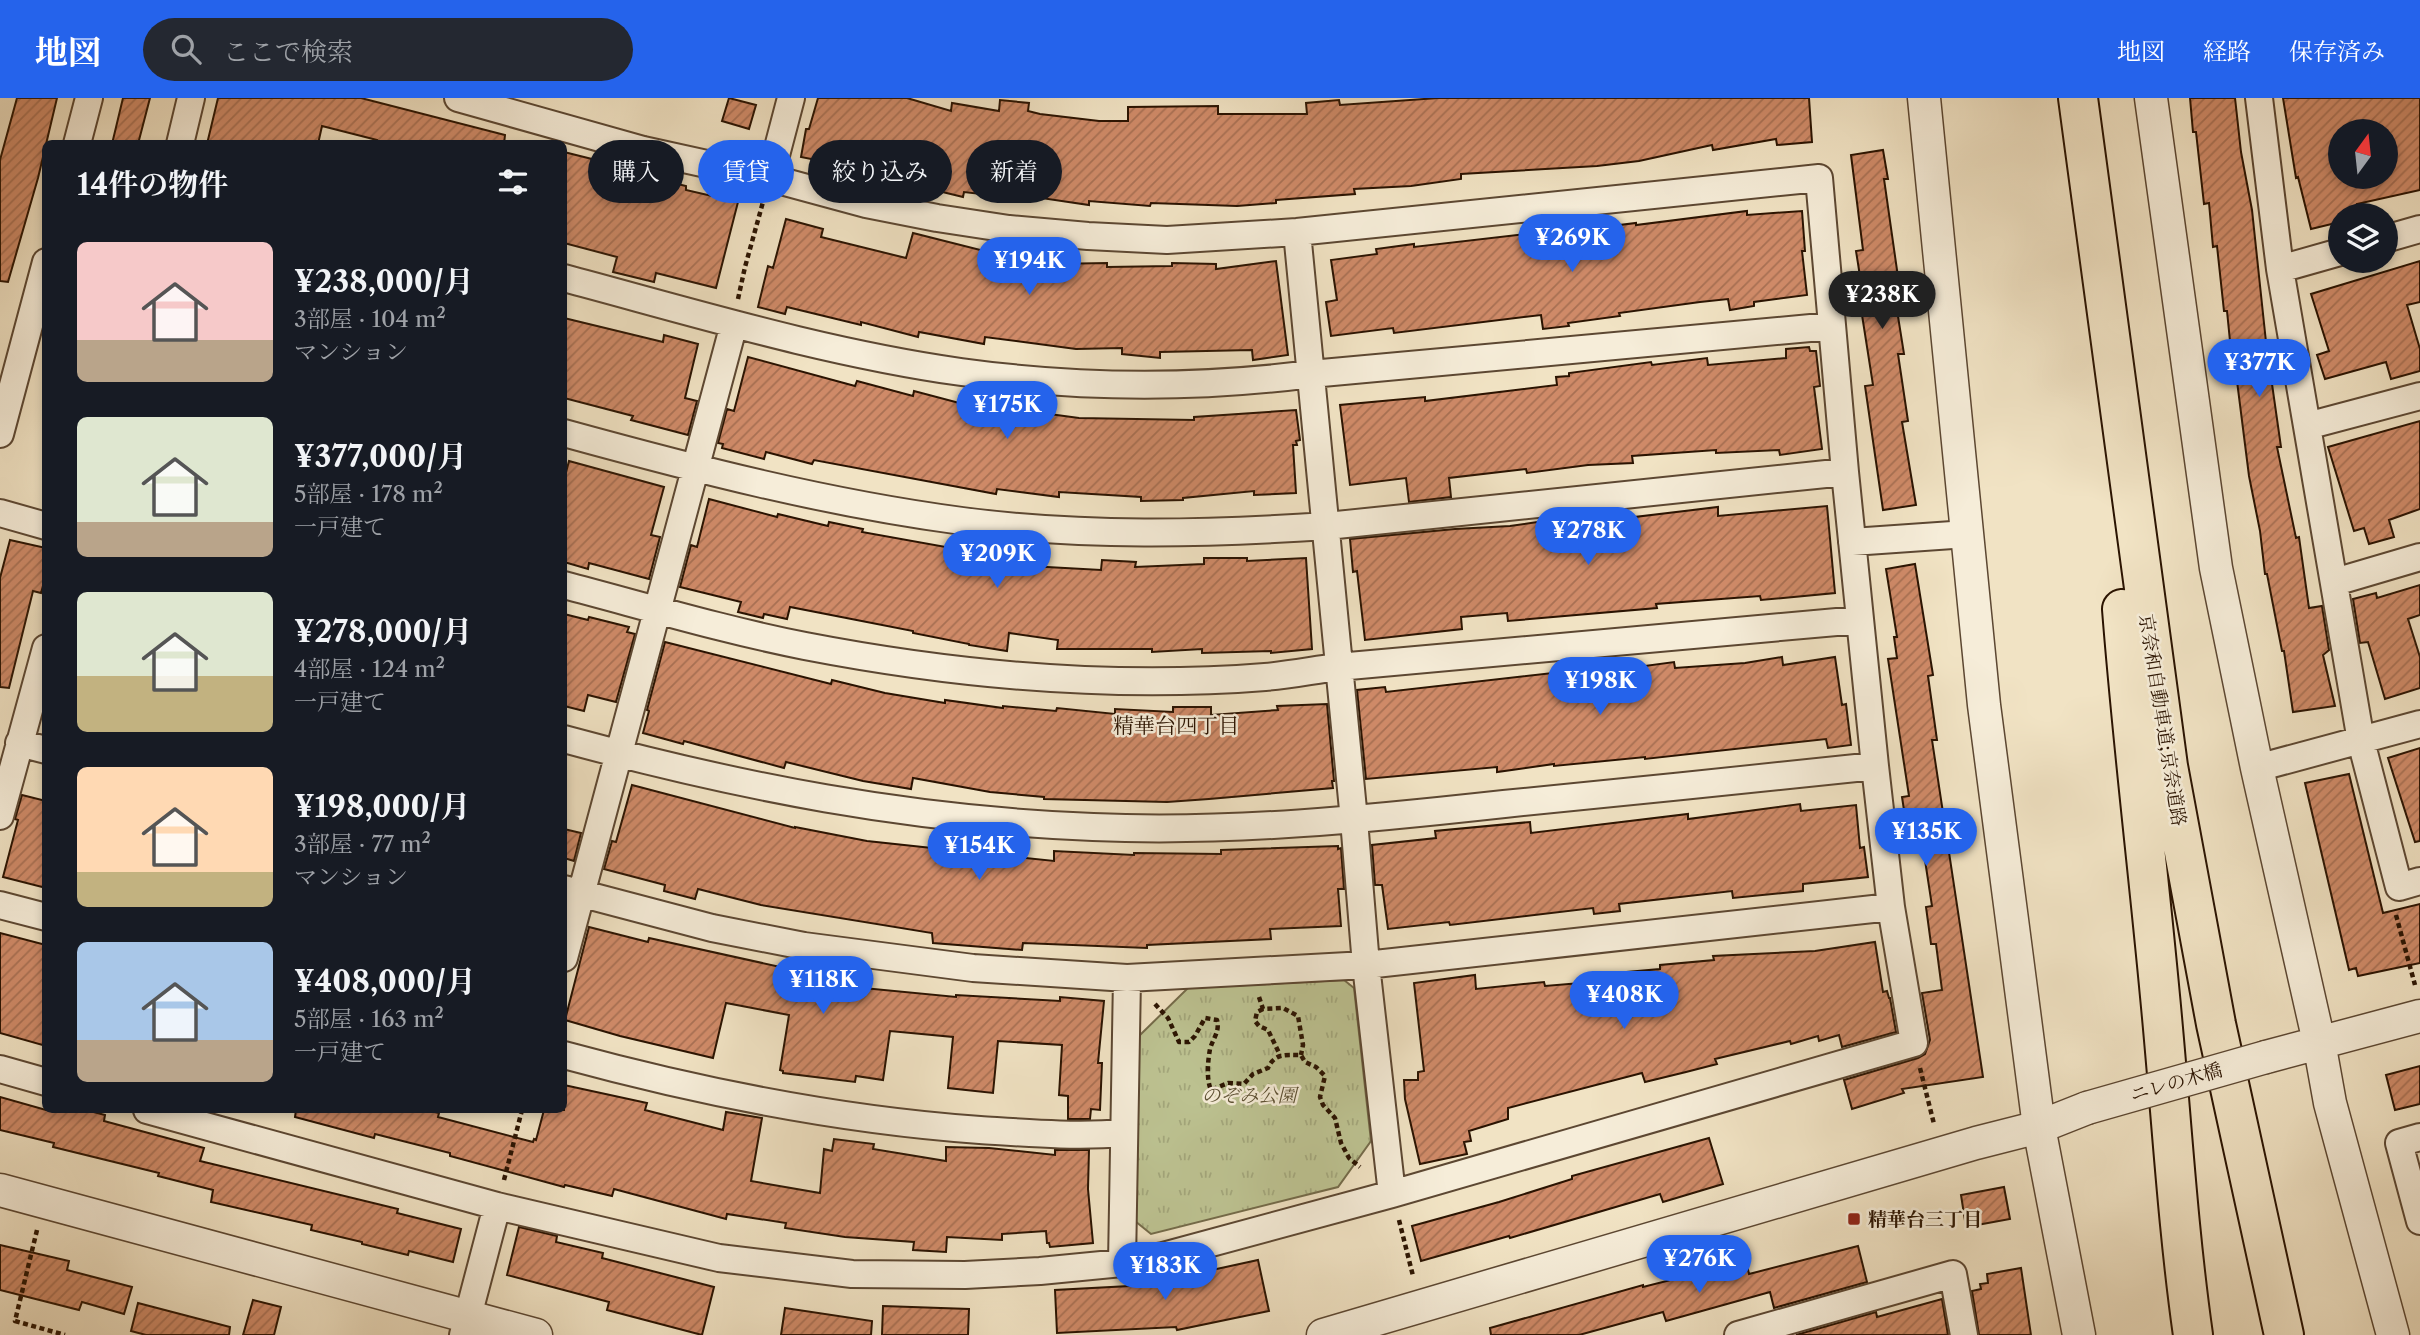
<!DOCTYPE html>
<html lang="ja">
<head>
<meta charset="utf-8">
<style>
  body { margin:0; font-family:"Libre Caslon Text","Noto Serif JP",serif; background:#242831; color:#f1f3f6; height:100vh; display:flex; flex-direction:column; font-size:26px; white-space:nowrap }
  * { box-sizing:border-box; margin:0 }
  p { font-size:23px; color:#9ea1a6 }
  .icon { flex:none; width:38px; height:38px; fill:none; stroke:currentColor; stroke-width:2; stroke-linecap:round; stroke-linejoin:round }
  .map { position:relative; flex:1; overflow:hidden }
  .details { position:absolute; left:42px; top:42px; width:525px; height:973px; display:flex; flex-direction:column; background:#171b24; border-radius:10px; box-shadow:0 4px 10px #0003 }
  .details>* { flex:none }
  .banner { position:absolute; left:588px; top:42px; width:665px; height:63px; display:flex; gap:14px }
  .needle { width:46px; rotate:15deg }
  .tools { position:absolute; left:2328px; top:21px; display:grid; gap:14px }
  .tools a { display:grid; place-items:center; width:70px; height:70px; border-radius:50%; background:#171b24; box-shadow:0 4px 10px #0003; font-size:35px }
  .price { position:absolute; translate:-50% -60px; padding:0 16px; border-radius:24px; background:#2563eb; color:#fff; font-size:23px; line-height:46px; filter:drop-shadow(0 2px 4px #0008) }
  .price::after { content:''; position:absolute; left:50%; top:42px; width:21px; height:16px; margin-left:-10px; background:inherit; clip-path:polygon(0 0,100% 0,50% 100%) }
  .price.selected { background:#222; color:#fff }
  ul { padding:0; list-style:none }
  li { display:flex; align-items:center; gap:21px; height:175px; padding:0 35px }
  li span { display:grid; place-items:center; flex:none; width:196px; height:140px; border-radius:10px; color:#555 }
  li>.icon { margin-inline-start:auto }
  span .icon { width:84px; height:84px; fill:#fffc; stroke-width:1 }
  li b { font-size:30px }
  h2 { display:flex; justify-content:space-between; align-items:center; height:84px; padding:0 35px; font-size:30px }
  .tag { padding:0 24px; border-radius:32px; background:#171b24; box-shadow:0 4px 10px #0003; font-size:24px; line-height:63px }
  .tag.selected { background:#2563eb; color:#fff }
  header { display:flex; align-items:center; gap:42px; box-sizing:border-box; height:98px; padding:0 35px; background:#2563eb; color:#fff }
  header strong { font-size:33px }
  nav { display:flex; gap:38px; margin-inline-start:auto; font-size:24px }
  .search { width:490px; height:63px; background:#242831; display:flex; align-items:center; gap:18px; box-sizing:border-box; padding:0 24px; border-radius:38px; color:#9ea1a6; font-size:26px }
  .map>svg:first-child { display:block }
</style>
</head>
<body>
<header>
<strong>地図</strong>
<div class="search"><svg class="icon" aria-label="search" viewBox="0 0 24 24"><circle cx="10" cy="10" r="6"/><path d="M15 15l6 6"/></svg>ここで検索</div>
<nav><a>地図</a><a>経路</a><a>保存済み</a></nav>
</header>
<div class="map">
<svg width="2420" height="1237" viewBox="0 0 2420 1237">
  <defs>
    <pattern id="grass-tufts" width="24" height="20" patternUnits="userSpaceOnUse" patternTransform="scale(1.75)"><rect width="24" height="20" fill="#bdc392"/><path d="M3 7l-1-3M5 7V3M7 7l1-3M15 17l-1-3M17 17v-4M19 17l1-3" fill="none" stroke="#a3a77c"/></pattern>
    <pattern id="building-hatch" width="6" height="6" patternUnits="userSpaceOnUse" patternTransform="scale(1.75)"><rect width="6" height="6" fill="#cf8a68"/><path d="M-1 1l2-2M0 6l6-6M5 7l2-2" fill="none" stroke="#a87053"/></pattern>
  </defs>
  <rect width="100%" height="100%" fill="#f1e3c4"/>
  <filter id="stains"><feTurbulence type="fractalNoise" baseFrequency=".00286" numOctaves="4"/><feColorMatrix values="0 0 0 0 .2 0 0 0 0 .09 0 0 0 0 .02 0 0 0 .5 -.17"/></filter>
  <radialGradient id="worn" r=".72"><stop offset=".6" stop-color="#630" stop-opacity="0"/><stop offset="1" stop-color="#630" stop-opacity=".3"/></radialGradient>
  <path fill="url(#grass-tufts)" stroke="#746b4a" stroke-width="2" d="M1344,882L1354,890L1371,1043L1338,1089L1151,1136L1135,1123L1138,939L1188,890Z"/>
  <path fill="url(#building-hatch)" stroke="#2a1301" stroke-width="2" fill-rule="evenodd" d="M17,0H57L38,80L8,184L0,183V62Z
    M123,0H150L138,46H112Z
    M218,0H361L505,37L504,46H376L377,42L322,28L318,46H207Z
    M729,0L756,7L749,31L722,23Z
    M818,0H907L951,13L952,5L999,13L1000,2L1029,5L1028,13L1040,16L1099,23H1128V9L1218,8V16H1307L1306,5L1339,2L1340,7L1438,0H1809L1812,44L1777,47L1776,41L1713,52L1712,47L1639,63L1597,68L1461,76V81L1411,88L1354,91L1355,96L1276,102V105L1237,108L1151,105L1150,108L1089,103V107L1035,99L1034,102L964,94L963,99L926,90L927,84L801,59L806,31H809Z
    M2190,0H2235L2241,54L2252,112L2266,244L2281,349H2277L2296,440L2299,439L2309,510L2322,508L2329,552L2323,557L2335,608L2293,614L2284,553H2282L2267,476H2265L2260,433L2249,378L2237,283H2234L2227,213H2224L2217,148L2213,149L2209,105L2204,106L2196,34H2193Z
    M2283,0H2420V92L2357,106L2359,117H2340V124L2311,131L2298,79L2296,80ZM2340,33H2385V79H2340Z
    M1883,52L1888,81H1884L1899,186L1893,187L1904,256H1898L1908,323L1902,324L1916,407L1883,412L1865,288L1873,287L1862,217L1866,216L1856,153L1863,152L1851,57Z
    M564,54L616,67L615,71L686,88V92L738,104L716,190L656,175L654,184L613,174L617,159L564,145Z
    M1747,113V117L1802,113L1805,153H1802L1807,197L1754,204V208L1730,212L1728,201L1700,204L1619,215L1620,218L1568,225L1569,228L1543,231L1541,217L1394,235L1393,230L1331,238L1326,204L1337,202L1331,162L1377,156L1376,151L1414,146V149L1579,130V132L1636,125V127Z
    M786,121L823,131L821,139L906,160L913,135L1012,160L1051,166L1107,165V169L1172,168V165L1216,166V171L1276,163L1288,257L1253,262L1252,252L1160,254V260L1122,256V250L1076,251L985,239L984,246L919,234L918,239L861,224V227L787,209L785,216L758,209L768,168L773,170Z
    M2420,163V204L2407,207L2420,251V273L2391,281L2386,264L2325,281L2317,257L2329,253L2311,196Z
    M564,220L663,244L664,237L698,246L685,300L697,303L688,337L631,322L633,318L564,300Z
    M1809,249L1810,253H1816L1820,288L1814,289L1822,351L1780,357L1779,352L1716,355V352L1632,358L1633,365L1588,367L1527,375L1526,371L1449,380L1451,399L1409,404L1406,380L1350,387L1340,307L1425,299V303L1557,287L1556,279L1569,278V275L1651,264L1652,267L1707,260L1708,267L1786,260V251Z
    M748,259L855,288L857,283L913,298L914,293L963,306L964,298L1005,303V310L1079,320L1194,322V319L1296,312L1300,342L1296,343L1297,347H1293L1296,395L1254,397V393L1183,400V402L1141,403V399L1059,394V399L997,391L996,396L814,362L812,366L766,354L764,361L722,350L723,346L718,345L727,311L734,313Z
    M2420,323V411L2389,422L2394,439L2369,446L2364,430L2354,433L2328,349Z
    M569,363L664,389L651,437L660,439L649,481L589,465L588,471L564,464V382Z
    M709,401L777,419L778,416L828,428L829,424L863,431L862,434L1029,464V468L1101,472L1102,462L1136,464L1135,469L1204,466V460H1247V463L1306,460L1312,551L1271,555V553L1202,555V551L1152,554V551H1057L1058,542L1009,535L1007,553L969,547V546L913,535V533L790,509L787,521L764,516L763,520L738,514L741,504L680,489L691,447L697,449Z
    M1827,408L1835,495L1761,502L1760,498L1656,506L1657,510L1508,523L1507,515L1461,519L1462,531L1365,542L1357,473L1353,474L1350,441L1455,431L1510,428L1558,421L1609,419V422L1718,409V418Z
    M10,442L46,450V477L41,495L33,493L9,590L0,589V480Z
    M1915,466L1933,577L1928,578L1937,642H1932L1983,979L1902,991L1904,995L1852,1011L1844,982L1918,960L1925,956L1930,942L1922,895L1942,892L1936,846H1931L1926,809L1932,808L1919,723L1906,725L1902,699L1909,698L1888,561L1897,560L1894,539H1897L1886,471Z
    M2420,487V517L2408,521L2420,559V590L2385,601L2368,544L2360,545L2353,501L2376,495L2377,500Z
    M564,516L588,522L589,519L629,529L627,534L635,536L616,604L588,597L584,613L564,608Z
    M665,544L831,586L832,582L885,595L945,605V602L1003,610V608L1056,613L1057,610L1115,616V611L1173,614V609H1211V617L1278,612L1277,608L1327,606L1334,683H1332L1333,690L1209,701L1167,704L1044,701V699L990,694L913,680L911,691L863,683L786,664L784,670L684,643L683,646L643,635L649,613L647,612Z
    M1782,559L1783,567L1835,559L1842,607L1846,606L1851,647L1828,650L1826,641L1645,661V659L1554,668V666L1497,674V669L1366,681L1357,592L1385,589L1386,594L1570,573V578L1674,564L1675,570L1745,565Z
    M2420,650V743L2415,744L2388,660Z
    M2349,676L2383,815L2420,806V865L2358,878L2356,870L2349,872L2305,685Z
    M632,687L795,730V729L867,743L1054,763V753L1134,757V755L1221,756V752L1338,748V751L1341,750L1344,791H1338L1341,828L1270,831L1271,841L1147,847V850L1023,845L1022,852L933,845L932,835L761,807L698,791L695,801L664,793L665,787L604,771L612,743L616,744Z
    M22,697L46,703V790L3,779L18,722L15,721Z
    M1800,706L1801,713L1856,707L1860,750L1864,749L1868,779L1803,786V793L1733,800L1732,793L1619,806L1620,813L1594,816L1593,810L1450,827L1449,824L1388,831L1382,787H1375L1372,747L1436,740L1435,733L1530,724L1531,735L1688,716V721Z
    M564,731L581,735L574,763L564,760Z
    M589,829L648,844L649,840L794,872L793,877L853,889L956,899V897L1060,903V899L1104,903L1098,965H1102L1100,1012L1091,1011L1090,1021H1068V998L1059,997L1062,947L998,943L993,995L948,990L953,939L890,933L883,982L856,978L855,984L783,975V973L780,972L789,917L726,905L713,960L620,938L565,922Z
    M0,835L46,847V948L0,935Z
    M1875,844L1883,894L1887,893L1889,900H1890L1896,934L1842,949L1839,937L1819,943L1818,938L1791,946L1790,943L1715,961L1717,966L1686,974L1645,984L1642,975L1508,1010V1021L1469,1033L1471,1043L1464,1044L1467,1056L1420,1066L1405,1001L1404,982H1418V974L1424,973L1414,885L1475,877L1476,891L1544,884L1545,888L1617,882L1616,875L1660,871V867L1714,862L1713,858L1815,853Z
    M2420,968V1006L2395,1012L2386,977Z
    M564,987L647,1005L645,1012L723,1032L726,1014L762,1020L751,1083L820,1095L824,1051L832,1053L834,1041L874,1046L873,1051L946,1063V1049L989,1050L1055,1057V1052H1089L1088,1091L1093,1145L1050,1149L1049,1145H1047L1046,1133L1002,1136V1142L947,1139L946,1154L913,1152L914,1144L845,1139L785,1130L786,1125L727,1116L726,1121L614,1091L612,1098L565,1087L564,1089L450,1058V1055L375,1036L374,1040L295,1019L296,1012H425L439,1015L438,1019L533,1044L534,1041L536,1042L544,1012H564Z
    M0,999L46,1012H86L105,1017L104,1023L204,1050L200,1063L398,1111L397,1115L461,1131L453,1164L409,1153L408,1157L362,1146V1144L311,1132L312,1127L211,1104L213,1092L158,1078L159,1075L53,1049L54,1045L0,1032Z
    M1709,1040L1723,1086L1663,1104L1660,1096L1510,1140L1509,1138L1421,1163L1412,1128L1499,1104L1572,1081V1078Z
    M2004,1089L2010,1121L1966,1129L1961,1097Z
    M519,1129L557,1138L556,1144L603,1155L602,1160L714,1189L702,1237L607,1212L609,1204L507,1177Z
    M0,1147L69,1163L67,1172L132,1189L124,1216L82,1204L79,1212L0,1192Z
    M1858,1148L1867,1184L1774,1210L1770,1194L1666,1223L1663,1214L1579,1237H1491L1490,1230L1643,1187V1189L1746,1163L1749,1176Z
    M1258,1162L1269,1213L1177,1232L1176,1229L1057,1235L1055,1192L1167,1186L1166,1182Z
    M2021,1170L2031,1237H1979L1972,1193L1981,1191L1980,1186L1988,1185L1987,1176Z
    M1942,1201L1948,1237H1796L1876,1214L1877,1219Z
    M253,1202L281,1209L274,1237H243Z
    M138,1205L230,1229L229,1237H146L131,1233Z
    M883,1208L969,1211L968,1237H882Z
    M785,1210L872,1223L871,1237H781Z"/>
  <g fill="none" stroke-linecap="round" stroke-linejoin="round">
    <defs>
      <path id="minor" d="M2259,0L2280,171L2361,643L2399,789L2420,783
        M77,46L89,0
        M180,46L191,0
        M770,80L791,0
        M1297,134L1354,722L1366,867L1392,1096
        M2385,141L2420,131
        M2280,171L2340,154
        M564,180C695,215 826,255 961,274C1077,290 1195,291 1311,276L1832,228
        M2307,328L2420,298
        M564,335C695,371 826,405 962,423C1083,439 1205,436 1327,428L1845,374
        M0,336L46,164
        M0,415L46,428
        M1852,444L1967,436
        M2335,484L2420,459
        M564,487C644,508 724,532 805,548C955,577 1112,591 1265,579C1289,577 1314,572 1338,569L1859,522
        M564,641C741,689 909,722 1093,729C1230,735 1368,721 1504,706C1628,694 1751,681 1875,668
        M19,645L46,652
        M2257,670L2420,626
        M0,718L46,550
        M564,791L712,830L804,848L973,870L1127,880L1366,867L1891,809
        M0,807L46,819
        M564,860L734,226
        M564,957C700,994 839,1022 980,1032C1028,1035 1076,1039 1123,1035
        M0,971L46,984
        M147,1012L497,1108L719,1160L852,1176L965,1177L1040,1173L1122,1165L1163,1158L1392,1096L1914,945L1891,809L1875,668L1845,374L1819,80L1297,134L1167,142L1088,138L1009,131L937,120L866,106L770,80L643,52L458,0
        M2420,1039L2399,1045L2420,1123
        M1122,1165L1127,880
        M463,1237L497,1108
        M1738,1237L1953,1176L1964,1237"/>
      <path id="tertiary" d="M1924,0L1984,607L2039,1029L2079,1237
        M2151,0L2216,470L2257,670L2319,944L2330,1005L2393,1237
        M2266,959L2420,918
        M0,1092L536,1237
        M1323,1237L1976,1045L2039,1029L2087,1010"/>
      <path id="motorway" d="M2078,0L2168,668L2216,926L2284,1237
        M2122,511C2132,640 2148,769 2160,898C2171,1011 2177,1124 2193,1237"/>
    </defs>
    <use href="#minor" stroke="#5c4732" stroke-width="30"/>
    <use href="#tertiary" stroke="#5c4732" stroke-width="35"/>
    <use href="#motorway" stroke="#2a1301" stroke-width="42"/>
    <path stroke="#2a1301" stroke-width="4.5" stroke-dasharray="5 3.5" stroke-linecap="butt" d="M738,201L745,169L763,104
      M2396,817L2415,887
      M1259,899L1263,911L1283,910L1298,918L1303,947L1301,957
      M1155,906L1168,920L1179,944H1189L1195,938L1205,920L1217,922C1220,934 1213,940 1210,951C1208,962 1206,981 1211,992L1228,985L1244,986L1253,976L1268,970C1275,955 1285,957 1301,957L1305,964L1316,969L1325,978L1320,999L1323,1007L1335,1020L1341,1045L1349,1060L1360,1069
      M1263,911L1257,914L1255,923L1259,928L1268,932L1280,957
      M1920,970L1934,1026
      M504,1082L522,1012
      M1399,1122L1413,1178
      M37,1132L15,1223L65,1237"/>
    <use href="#minor" stroke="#f6edd9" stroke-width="26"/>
    <use href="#tertiary" stroke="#f6edd9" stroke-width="32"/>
    <use href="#motorway" stroke="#f1e3c4" stroke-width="38"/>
    <defs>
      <path id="tertiary-bridge" d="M2087,1010L2266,959"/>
    </defs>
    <use href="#tertiary-bridge" stroke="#5c4732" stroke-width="35" stroke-linecap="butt"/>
    <use href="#tertiary-bridge" stroke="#f6edd9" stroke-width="32"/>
  </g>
  <rect fill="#8f2418" stroke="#f6edd9" stroke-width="2.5" x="1847" y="1114" width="14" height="14" rx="3.5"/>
  <g text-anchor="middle" stroke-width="5" stroke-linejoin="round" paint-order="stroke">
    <g font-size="19" fill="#2a1301" stroke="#f6edd9">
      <text transform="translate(2163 622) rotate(81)" y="7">京奈和自動車道;京奈道路</text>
      <text transform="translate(2176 984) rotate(-16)" y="7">ニレの木橋</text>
    </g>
    <g font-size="19" font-style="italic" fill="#5d5134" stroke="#f6edd9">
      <text x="1249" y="1004">のぞみ公園</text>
    </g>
    <g font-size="19" font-weight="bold" fill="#2a1301" stroke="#f6edd9" text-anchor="start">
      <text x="1868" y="1128">精華台三丁目</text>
    </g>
    <g font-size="21" fill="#2a1301" stroke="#f6edd9">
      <text x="1176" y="635">精華台四丁目</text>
    </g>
  </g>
  <rect width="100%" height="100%" filter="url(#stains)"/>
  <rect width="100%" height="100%" fill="url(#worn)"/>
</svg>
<div class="tools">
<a><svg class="needle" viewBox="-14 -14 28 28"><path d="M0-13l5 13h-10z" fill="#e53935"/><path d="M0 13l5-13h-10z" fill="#9ea1a6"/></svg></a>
<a><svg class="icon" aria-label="layers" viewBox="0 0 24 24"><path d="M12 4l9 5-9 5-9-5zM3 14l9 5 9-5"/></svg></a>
</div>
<b class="price" style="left:1572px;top:176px">¥269K</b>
<b class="price" style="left:1029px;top:199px">¥194K</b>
<b class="price selected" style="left:1882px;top:233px">¥238K</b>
<b class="price" style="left:2259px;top:301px">¥377K</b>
<b class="price" style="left:1007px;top:343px">¥175K</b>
<b class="price" style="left:1588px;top:469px">¥278K</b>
<b class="price" style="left:997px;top:492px">¥209K</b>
<b class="price" style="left:1600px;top:619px">¥198K</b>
<b class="price" style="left:1926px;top:770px">¥135K</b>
<b class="price" style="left:979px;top:784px">¥154K</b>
<b class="price" style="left:823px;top:918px">¥118K</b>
<b class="price" style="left:1624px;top:933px">¥408K</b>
<b class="price" style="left:1699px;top:1197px">¥276K</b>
<b class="price" style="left:1165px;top:1204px">¥183K</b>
<div class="banner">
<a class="tag">購入</a>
<a class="tag selected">賃貸</a>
<a class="tag">絞り込み</a>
<a class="tag">新着</a>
</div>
<section class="details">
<h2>14件の物件<svg class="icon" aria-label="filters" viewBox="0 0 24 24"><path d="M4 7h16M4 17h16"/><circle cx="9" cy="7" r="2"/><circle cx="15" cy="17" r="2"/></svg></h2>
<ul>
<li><span style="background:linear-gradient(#f6c9c9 70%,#b9a48a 0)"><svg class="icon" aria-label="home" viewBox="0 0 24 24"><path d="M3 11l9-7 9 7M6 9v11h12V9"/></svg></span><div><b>¥238,000/月</b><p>3部屋 · 104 m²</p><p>マンション</p></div></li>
<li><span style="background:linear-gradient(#dfe7d0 75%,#b9a48a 0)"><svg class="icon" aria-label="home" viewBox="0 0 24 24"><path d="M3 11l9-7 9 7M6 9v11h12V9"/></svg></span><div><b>¥377,000/月</b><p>5部屋 · 178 m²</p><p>一戸建て</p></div></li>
<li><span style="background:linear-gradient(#dfe7d0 60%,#c2b280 0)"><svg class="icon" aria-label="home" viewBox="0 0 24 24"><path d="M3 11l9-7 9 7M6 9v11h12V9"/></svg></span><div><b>¥278,000/月</b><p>4部屋 · 124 m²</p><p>一戸建て</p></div></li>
<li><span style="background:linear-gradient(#ffd9b3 75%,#c2b280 0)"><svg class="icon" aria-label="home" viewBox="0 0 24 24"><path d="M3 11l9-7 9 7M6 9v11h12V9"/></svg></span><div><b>¥198,000/月</b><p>3部屋 · 77 m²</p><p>マンション</p></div></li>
<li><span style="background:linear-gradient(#a9c7e8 70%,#b9a48a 0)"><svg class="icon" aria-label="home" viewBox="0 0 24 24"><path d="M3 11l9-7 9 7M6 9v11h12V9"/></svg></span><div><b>¥408,000/月</b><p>5部屋 · 163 m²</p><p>一戸建て</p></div></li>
</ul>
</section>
</div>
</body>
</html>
